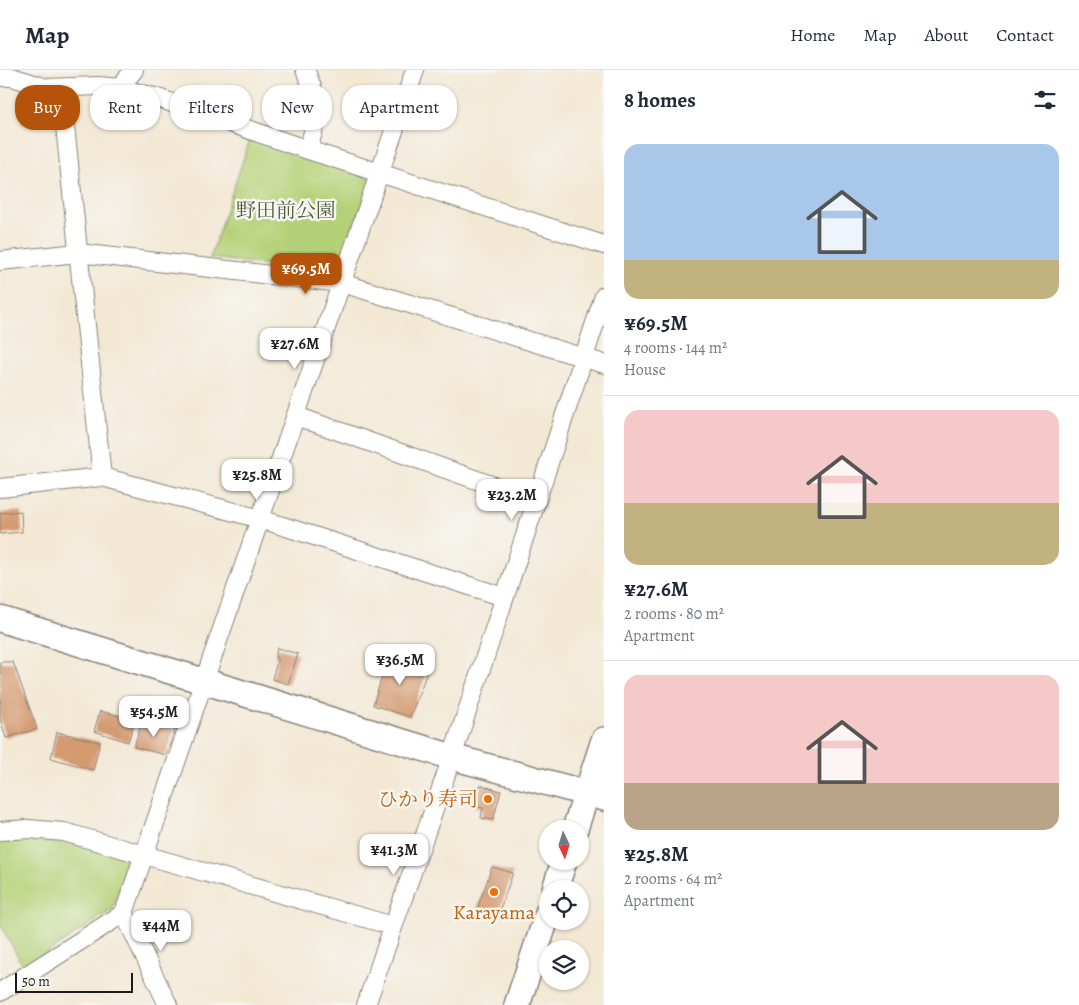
<!DOCTYPE html>
<html lang="en">
<head>
<meta charset="utf-8">
<style>
  body { margin:0; font-family:Alegreya,"Noto Serif JP",serif; background:#f6f6f7; color:#1f2937; height:100vh; display:flex; flex-direction:column; font-size:19px; white-space:nowrap }
  * { box-sizing:border-box; margin:0 }
  p { font-size:16px; color:#747a83 }
  .icon { flex:none; width:28px; height:28px; fill:none; stroke:currentColor; stroke-width:2; stroke-linecap:round; stroke-linejoin:round }
  .map { position:relative; flex:1; overflow:hidden }
  .details { display:flex; flex-direction:column; background:#fff; width:475px }
  .details>* { flex:none }
  .guide { position:absolute; left:15px; top:15px; width:475px; height:45px; display:flex; gap:10px }
  .needle { width:32px; rotate:176deg }
  .fabs { position:absolute; left:539px; top:750px; display:grid; gap:10px }
  .fabs a { display:grid; place-items:center; width:50px; height:50px; border-radius:50%; background:#fff; box-shadow:0 1px 4px #0004; font-size:25px }
  .scale { position:absolute; left:15px; bottom:12px; width:118px; box-sizing:border-box; padding-left:5px; border:2px solid #1c1c1c; border-top:0; font-size:14px; line-height:18px; white-space:nowrap; color:#1c1c1c; -webkit-text-stroke:4px #f6f6f2; paint-order:stroke }
  .price { position:absolute; translate:-50% -42px; padding:0 11px; border-radius:10px; background:#fff; color:#222; font-size:16px; line-height:32px; filter:drop-shadow(0 1px 2px #0008) }
  .price::after { content:''; position:absolute; left:50%; top:30px; width:15px; height:11px; margin-left:-8px; background:inherit; clip-path:polygon(0 0,100% 0,50% 100%) }
  .price.selected { background:#b45309; color:#fff }
  ul { padding:0; list-style:none }
  li { display:grid; align-content:center; gap:10px; height:265px; padding:0 20px }
  li+li { border-top:1px solid #e0e1e3 }
  li span { display:grid; place-items:center; height:155px; border-radius:15px; color:#555 }
  li>.icon { margin-inline-start:auto }
  span .icon { width:90px; height:90px; fill:#fffc; stroke-width:1 }
  li b { font-size:21px }
  h2 { display:flex; justify-content:space-between; align-items:center; height:60px; padding:0 20px; font-size:21px }
  .tag { padding:0 18px; border-radius:20px; background:#fff; box-shadow:0 1px 4px #0004; font-size:18px; line-height:45px }
  .tag.selected { background:#b45309; color:#fff }
  header { display:flex; align-items:center; gap:30px; box-sizing:border-box; height:70px; padding:0 25px; background:#fff; border-bottom:1px solid #e0e1e3 }
  header strong { font-size:24px }
  nav { display:flex; gap:28px; margin-inline-start:auto; font-size:18px }
  main { display:flex; flex:1; min-height:0 }
  .map>svg:first-child { display:block }
</style>
</head>
<body>
<header>
<strong>Map</strong>
<nav><a>Home</a><a>Map</a><a>About</a><a>Contact</a></nav>
</header>
<main>
<div class="map">
<svg width="604" height="935" viewBox="0 0 604 935">
  <rect width="100%" height="100%" fill="#f6f6f2"/>
  <filter id="ink" filterUnits="userSpaceOnUse"><feTurbulence type="fractalNoise" baseFrequency=".02" numOctaves="2"/><feDisplacementMap in="SourceGraphic" scale="10" xChannelSelector="R" yChannelSelector="G"/><feConvolveMatrix kernelMatrix="1 2 1 2 8 2 1 2 1" color-interpolation-filters="sRGB"/></filter>
  <filter id="wash" filterUnits="userSpaceOnUse"><feTurbulence type="fractalNoise" baseFrequency=".0096" numOctaves="4" result="noise"/><feDisplacementMap in="SourceGraphic" scale="20" xChannelSelector="R" yChannelSelector="G"/><feGaussianBlur stdDeviation="1.12" result="paint"/><feColorMatrix in="noise" values="0 0 0 0 0 0 0 0 0 0 0 0 0 0 0 0 0 1.4 0 .05"/><feComposite in="paint" operator="in"/></filter>
  <g filter="url(#wash)">
    <rect width="100%" height="100%" fill="#f3e8d4"/>
    <path fill="#b5d177" stroke="#68764a" d="M251,66L372,109L337,203L210,188Z
      M50,767L131,788L112,840L24,898L0,854V770Z"/>
    <g id="blocks">
      <path fill="#d49a70" d="M21,441L22,462L0,464V443Z
        M277,578L298,584L288,614L272,609L278,589L275,588Z
        M389,585L429,597L410,647L373,635Z
        M0,592H13L37,659L6,668L0,649Z
        M100,641L135,650L128,672L94,661Z
        M142,651L175,660L166,685L134,677Z
        M57,662L100,672L93,700L51,688Z
        M480,715L501,721L493,750L481,748L483,738L474,736Z
        M492,797L513,803L497,847L476,842Z"/>
    </g>
  </g>
  <g filter="url(#ink)">
    <use href="#blocks" fill-opacity="0" stroke="#888278" stroke-width="1"/>
    <g fill="none" stroke-linecap="round" stroke-linejoin="round">
      <defs>
        <path id="street" d="M305,0C321,35 319,43 308,80
          M0,7H12L47,18L99,16L119,18L158,28L308,80L604,175
          M61,18L102,407
          M119,18L134,0
          M0,191L78,183L342,213L604,294
          M296,346L536,431
          M0,418L102,407L261,449L504,527
          M0,761L28,759L64,762L393,856
          M124,843L168,935
          M0,922L124,843L415,0
          M366,935L452,687L604,226"/>
        <path id="secondary" d="M0,549L452,687L604,728
          M575,759L604,670
          M555,819L564,791
          M517,935L548,843"/>
      </defs>
      <use href="#street" stroke="#888278" stroke-width="20"/>
      <use href="#secondary" stroke="#888278" stroke-width="28"/>
      <use href="#street" stroke="#fff" stroke-width="18"/>
      <use href="#secondary" stroke="#fff" stroke-width="25"/>
    </g>
  </g>
  <g fill="#e8710a" stroke="#f6f6f2" stroke-width="2">
    <circle cx="488" cy="729" r="5"/>
    <circle cx="494" cy="822" r="5"/>
  </g>
  <g text-anchor="middle" stroke-width="5" stroke-linejoin="round" paint-order="stroke">
    <g font-size="20" fill="#525b3c" stroke="#f6f6f2">
      <text x="286" y="147">野田前公園</text>
    </g>
    <g font-size="20" fill="#c56008" stroke="#f6f6f2" text-anchor="end">
      <text x="478" y="736">ひかり寿司</text>
      <text x="494" y="849" text-anchor="middle">Karayama</text>
    </g>
  </g>
</svg>
<div class="fabs">
<a><svg class="needle" viewBox="-14 -14 28 28"><path d="M0-13l5 13h-10z" fill="#e53935"/><path d="M0 13l5-13h-10z" fill="#747a83"/></svg></a>
<a><svg class="icon" aria-label="locate" viewBox="0 0 24 24"><circle cx="12" cy="12" r="6"/><path d="M12 2v4M12 18v4M2 12h4M18 12h4"/></svg></a>
<a><svg class="icon" aria-label="layers" viewBox="0 0 24 24"><path d="M12 4l9 5-9 5-9-5zM3 14l9 5 9-5"/></svg></a>
</div>
<div class="scale">50 m</div>
<b class="price selected" style="left:306px;top:225px">¥69.5M</b>
<b class="price" style="left:295px;top:300px">¥27.6M</b>
<b class="price" style="left:257px;top:431px">¥25.8M</b>
<b class="price" style="left:512px;top:451px">¥23.2M</b>
<b class="price" style="left:400px;top:616px">¥36.5M</b>
<b class="price" style="left:154px;top:668px">¥54.5M</b>
<b class="price" style="left:394px;top:806px">¥41.3M</b>
<b class="price" style="left:161px;top:882px">¥44M</b>
<div class="guide">
<a class="tag selected">Buy</a>
<a class="tag">Rent</a>
<a class="tag">Filters</a>
<a class="tag">New</a>
<a class="tag">Apartment</a>
</div>
</div>
<section class="details">
<h2>8 homes<svg class="icon" aria-label="filters" viewBox="0 0 24 24"><path d="M4 7h16M4 17h16"/><circle cx="9" cy="7" r="2"/><circle cx="15" cy="17" r="2"/></svg></h2>
<ul>
<li><span style="background:linear-gradient(#a9c7e8 75%,#c2b280 0)"><svg class="icon" aria-label="home" viewBox="0 0 24 24"><path d="M3 11l9-7 9 7M6 9v11h12V9"/></svg></span><div><b>¥69.5M</b><p>4 rooms · 144 m²</p><p>House</p></div></li>
<li><span style="background:linear-gradient(#f6c9c9 60%,#c2b280 0)"><svg class="icon" aria-label="home" viewBox="0 0 24 24"><path d="M3 11l9-7 9 7M6 9v11h12V9"/></svg></span><div><b>¥27.6M</b><p>2 rooms · 80 m²</p><p>Apartment</p></div></li>
<li><span style="background:linear-gradient(#f6c9c9 70%,#b9a48a 0)"><svg class="icon" aria-label="home" viewBox="0 0 24 24"><path d="M3 11l9-7 9 7M6 9v11h12V9"/></svg></span><div><b>¥25.8M</b><p>2 rooms · 64 m²</p><p>Apartment</p></div></li>
</ul>
</section>
</main>
</body>
</html>
